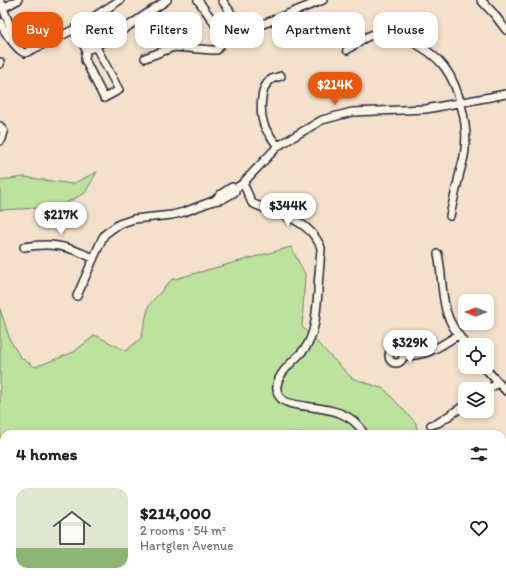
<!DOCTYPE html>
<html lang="en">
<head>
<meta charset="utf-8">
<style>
  body { margin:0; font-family:Itim,sans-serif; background:#f6f6f6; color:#202124; height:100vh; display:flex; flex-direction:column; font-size:15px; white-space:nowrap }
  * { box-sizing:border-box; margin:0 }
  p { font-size:13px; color:#757577 }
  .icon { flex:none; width:22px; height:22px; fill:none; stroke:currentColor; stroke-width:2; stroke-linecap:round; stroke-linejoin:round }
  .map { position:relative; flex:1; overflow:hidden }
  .sheet { position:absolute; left:0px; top:430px; width:506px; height:156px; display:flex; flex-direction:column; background:#fff; border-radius:12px 12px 0 0; box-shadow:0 2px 6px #0003 }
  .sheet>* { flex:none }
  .hud { position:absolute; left:12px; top:12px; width:482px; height:36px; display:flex; gap:8px }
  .needle { width:26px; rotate:270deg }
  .buttons { position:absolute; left:458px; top:294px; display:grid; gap:8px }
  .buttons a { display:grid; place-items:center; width:36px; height:36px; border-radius:8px; background:#fff; box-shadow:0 2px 6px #0003; font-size:20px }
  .price { position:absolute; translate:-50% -34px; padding:0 9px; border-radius:14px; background:#fff; color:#222; font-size:13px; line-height:26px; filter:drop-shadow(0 1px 2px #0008) }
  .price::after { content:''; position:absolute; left:50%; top:24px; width:12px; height:9px; margin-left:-6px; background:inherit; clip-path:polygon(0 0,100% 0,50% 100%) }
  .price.selected { background:#ea580c; color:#fff }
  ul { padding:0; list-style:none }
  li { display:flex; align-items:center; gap:12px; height:100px; padding:0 16px }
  li span { display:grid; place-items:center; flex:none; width:112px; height:80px; border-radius:12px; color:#555 }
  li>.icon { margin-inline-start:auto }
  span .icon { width:48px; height:48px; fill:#fffc; stroke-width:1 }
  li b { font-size:17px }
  h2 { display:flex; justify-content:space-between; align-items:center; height:48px; padding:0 16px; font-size:17px }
  .pill { padding:0 14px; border-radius:12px; background:#fff; box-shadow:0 2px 6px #0003; font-size:14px; line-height:36px }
  .pill.selected { background:#ea580c; color:#fff }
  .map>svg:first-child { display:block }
</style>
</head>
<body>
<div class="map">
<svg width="506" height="586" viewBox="0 0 506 586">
  <rect width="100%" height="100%" fill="#f4e1cc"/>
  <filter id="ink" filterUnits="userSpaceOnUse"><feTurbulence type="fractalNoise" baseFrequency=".025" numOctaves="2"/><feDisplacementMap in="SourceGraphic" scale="8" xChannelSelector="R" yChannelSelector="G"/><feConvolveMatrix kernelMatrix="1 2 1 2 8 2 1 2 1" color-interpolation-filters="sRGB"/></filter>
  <g filter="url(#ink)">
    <path fill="#bce29d" stroke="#6f826c" d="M97,172L85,193L58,207L0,210V180L24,177L72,184Z
      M291,247L305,274L302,327L352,378L384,389L416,423L417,434H4V582H321L317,586H0V309L10,340L20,357L35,367L74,352L95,335L126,351L141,338L149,305L171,280Z
      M506,472V586H407L409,582H502V474Z"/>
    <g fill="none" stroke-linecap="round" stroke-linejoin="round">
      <defs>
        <path id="minor" d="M0,0L11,29L10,37
          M222,0L243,30H248L323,0
          M481,0L494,14L506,30
          M3,8L18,0
          M0,22C3,30 17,51 25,53L75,29L120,0
          M75,29L86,50L85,60L104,98L119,90L96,47L86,50
          M96,47L99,44L114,36L167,0
          M347,50C370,32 380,28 408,40C441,55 454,74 462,109C465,121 467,135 465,148C465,156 462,164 460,172C457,186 453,201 450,216
          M145,58L174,47L212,50H217C220,46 223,41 221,35C218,27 204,9 198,0
          M0,62V64
          M0,126L4,132L2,139L0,141
          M278,146C273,140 267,133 264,125C260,114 259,86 272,79C274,78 278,77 281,76
          M243,183L252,203C274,214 300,216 315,237C317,240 320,244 321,248C321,252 320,258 320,263C319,273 318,283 318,293C316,311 316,332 306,347C298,359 271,375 278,394C285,415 345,396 364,434
          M214,201L221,194L232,187L235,189
          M24,247C51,242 68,246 93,258
          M438,254C442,272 441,291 446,310C449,323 458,334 466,345
          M77,296L102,239L105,234L119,224L134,219L172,215L184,212L213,201L223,199L235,192V189L243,183L278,146L322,120L352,112L426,109L506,94
          M389 356a7 7 0 1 1 14 0a7 7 0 1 1-14 0Z
          M403,356C428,356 438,347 458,335
          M484,367L506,391
          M487,390L498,383
          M431,425L438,423L465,405
          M502,462L506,459
          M421,582L422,586
          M344,586L345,582
          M402,586L404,582"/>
      </defs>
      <use href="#minor" stroke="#22223b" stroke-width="10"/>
      <use href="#minor" stroke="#fcf5e5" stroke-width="7"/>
    </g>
  </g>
</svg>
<div class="buttons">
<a><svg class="needle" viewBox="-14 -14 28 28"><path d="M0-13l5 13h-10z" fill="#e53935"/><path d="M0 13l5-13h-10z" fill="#757577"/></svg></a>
<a><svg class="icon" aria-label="locate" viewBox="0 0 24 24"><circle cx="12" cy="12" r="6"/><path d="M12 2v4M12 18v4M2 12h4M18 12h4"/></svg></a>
<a><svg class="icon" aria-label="layers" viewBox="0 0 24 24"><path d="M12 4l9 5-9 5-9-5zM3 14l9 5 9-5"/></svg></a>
</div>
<b class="price selected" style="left:335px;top:106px">$214K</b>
<b class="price" style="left:288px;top:227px">$344K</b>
<b class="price" style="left:61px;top:236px">$217K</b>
<b class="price" style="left:410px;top:364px">$329K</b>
<div class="hud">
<a class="pill selected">Buy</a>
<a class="pill">Rent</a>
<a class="pill">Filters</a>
<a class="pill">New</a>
<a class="pill">Apartment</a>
<a class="pill">House</a>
</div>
<section class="sheet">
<h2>4 homes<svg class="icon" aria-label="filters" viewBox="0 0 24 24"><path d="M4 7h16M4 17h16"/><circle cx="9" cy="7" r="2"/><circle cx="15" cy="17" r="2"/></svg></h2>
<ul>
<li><span style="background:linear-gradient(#dfe7d0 75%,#8fb573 0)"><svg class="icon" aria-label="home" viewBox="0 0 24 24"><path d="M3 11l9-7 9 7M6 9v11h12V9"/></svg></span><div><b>$214,000</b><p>2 rooms · 54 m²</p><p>Hartglen Avenue</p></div><svg class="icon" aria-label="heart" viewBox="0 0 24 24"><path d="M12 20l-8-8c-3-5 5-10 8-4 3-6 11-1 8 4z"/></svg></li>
</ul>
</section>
</div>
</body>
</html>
